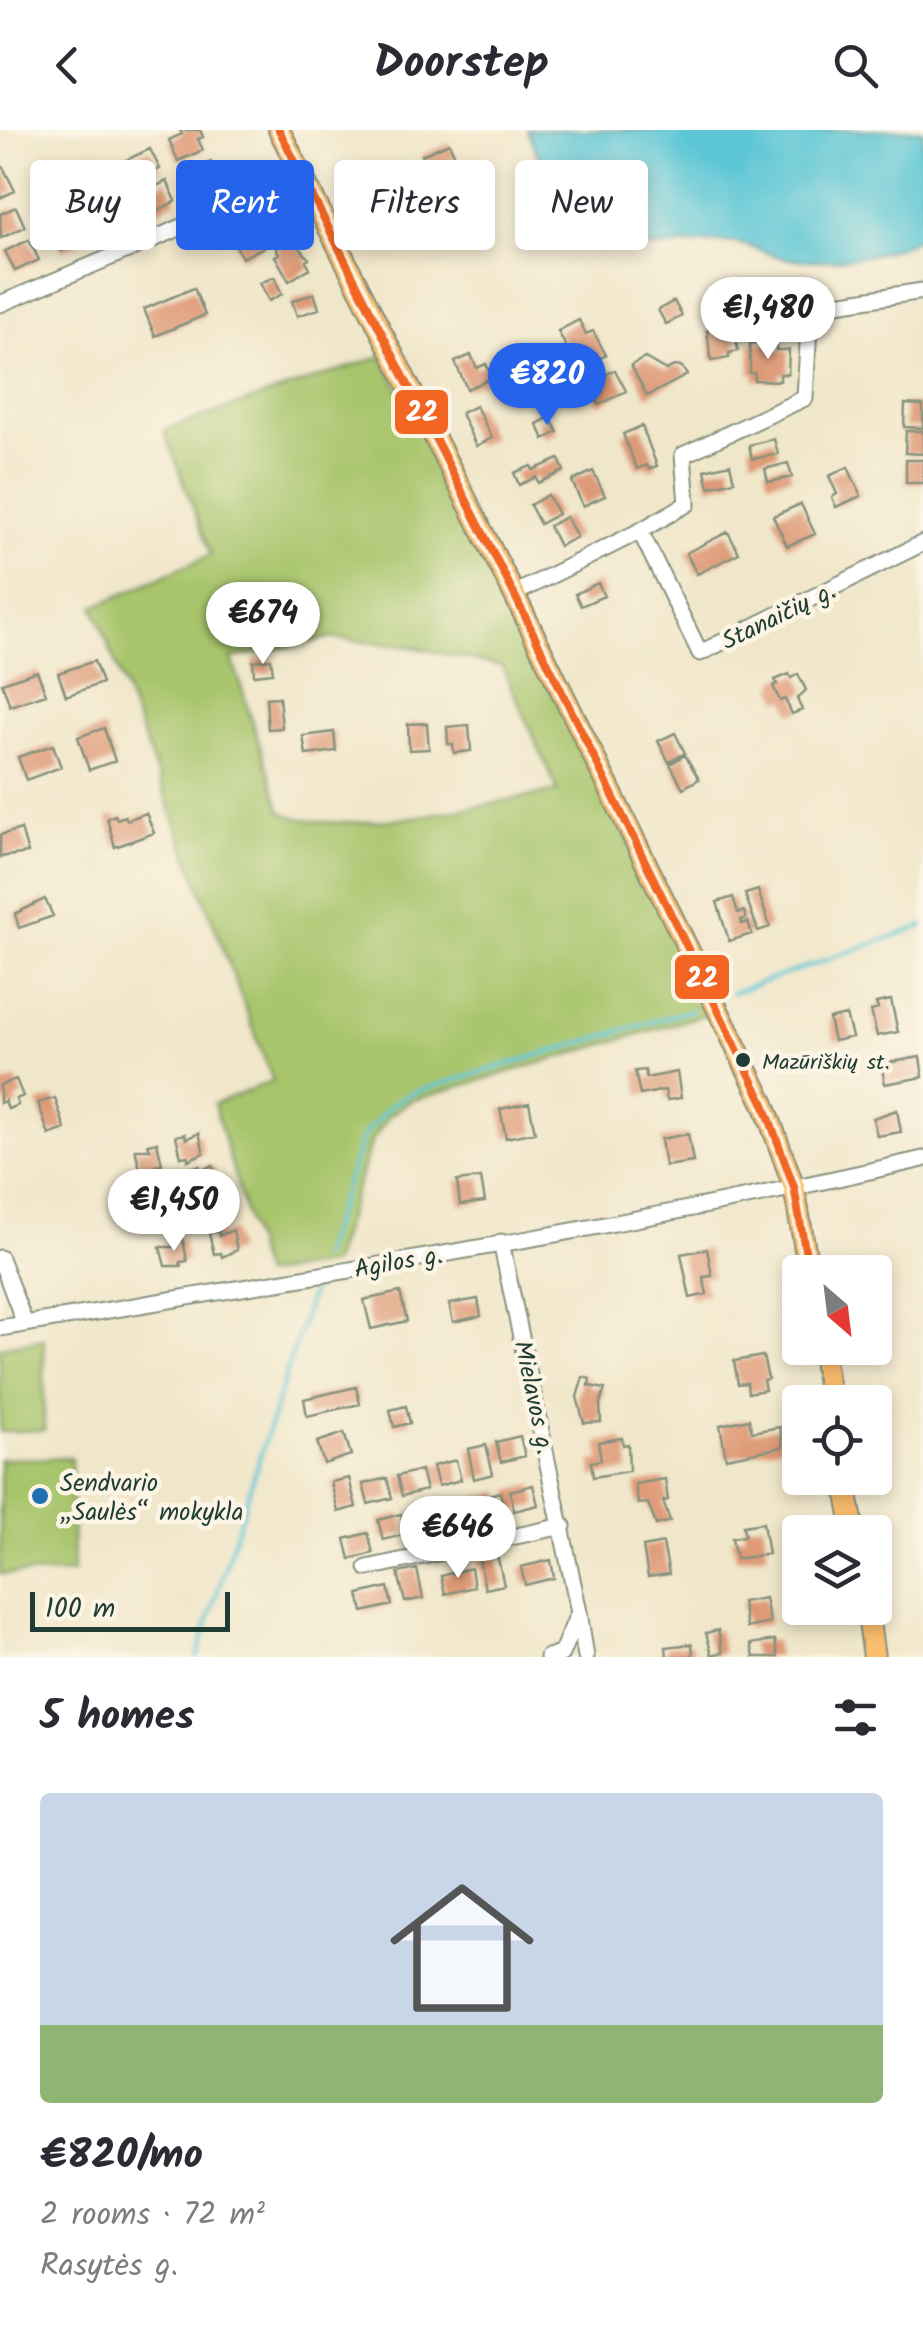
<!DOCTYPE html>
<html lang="en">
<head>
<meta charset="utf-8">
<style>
  body { margin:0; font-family:Kalam,sans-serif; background:#f7f7f7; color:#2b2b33; height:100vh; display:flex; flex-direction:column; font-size:38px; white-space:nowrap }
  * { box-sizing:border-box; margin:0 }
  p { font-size:32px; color:#7c7c81 }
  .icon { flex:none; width:55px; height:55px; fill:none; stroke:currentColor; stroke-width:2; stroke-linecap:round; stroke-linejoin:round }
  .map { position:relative; height:1527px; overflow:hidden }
  .drawer { display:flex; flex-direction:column; background:#fff; flex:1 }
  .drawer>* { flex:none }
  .guide { position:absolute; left:30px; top:30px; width:865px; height:90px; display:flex; gap:20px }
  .needle { width:65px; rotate:152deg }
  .fabs { position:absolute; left:782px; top:1125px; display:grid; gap:20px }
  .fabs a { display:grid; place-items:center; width:110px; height:110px; border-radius:10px; background:#fff; box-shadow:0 5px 15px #0003; font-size:50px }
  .scale { position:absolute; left:30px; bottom:25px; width:200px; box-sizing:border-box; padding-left:10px; border:5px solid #1f3d34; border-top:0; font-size:28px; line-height:35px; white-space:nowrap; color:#1f3d34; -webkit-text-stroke:8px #fcf5e5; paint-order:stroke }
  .price { position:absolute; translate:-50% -85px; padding:0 22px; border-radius:35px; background:#fff; color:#222; font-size:32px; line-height:65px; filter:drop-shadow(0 2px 5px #0008) }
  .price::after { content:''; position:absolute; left:50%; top:60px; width:30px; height:22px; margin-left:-15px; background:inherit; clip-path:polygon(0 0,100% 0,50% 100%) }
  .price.active { background:#2563eb; color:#fff }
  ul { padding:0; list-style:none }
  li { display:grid; align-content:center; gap:20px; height:530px; padding:0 40px }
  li+li { border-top:2px solid #e1e1e2 }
  li span { display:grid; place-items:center; height:310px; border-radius:10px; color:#555 }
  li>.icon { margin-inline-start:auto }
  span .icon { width:180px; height:180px; fill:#fffc; stroke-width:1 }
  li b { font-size:42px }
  h2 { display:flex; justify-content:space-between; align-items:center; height:120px; padding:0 40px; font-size:42px }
  .chip { padding:0 35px; border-radius:10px; background:#fff; box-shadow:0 5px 15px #0003; font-size:35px; line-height:90px }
  .chip.active { background:#2563eb; color:#fff }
  header { display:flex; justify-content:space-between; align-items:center; height:130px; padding:0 40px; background:#fff; font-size:45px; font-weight:600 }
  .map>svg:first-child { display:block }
</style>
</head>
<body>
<header><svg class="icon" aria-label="back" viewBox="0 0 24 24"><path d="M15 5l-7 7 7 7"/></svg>Doorstep<svg class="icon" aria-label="search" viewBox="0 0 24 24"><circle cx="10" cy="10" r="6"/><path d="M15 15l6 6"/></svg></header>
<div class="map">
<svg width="923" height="1527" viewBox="0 0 923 1527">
  <rect width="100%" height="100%" fill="#fcf5e5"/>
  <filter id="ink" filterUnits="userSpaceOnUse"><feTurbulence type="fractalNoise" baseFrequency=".01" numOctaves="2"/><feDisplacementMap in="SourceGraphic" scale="20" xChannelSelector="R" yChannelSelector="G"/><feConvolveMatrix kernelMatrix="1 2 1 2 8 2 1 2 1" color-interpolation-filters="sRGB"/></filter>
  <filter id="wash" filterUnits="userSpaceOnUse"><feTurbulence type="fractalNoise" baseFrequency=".0048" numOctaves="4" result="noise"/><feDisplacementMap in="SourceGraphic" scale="40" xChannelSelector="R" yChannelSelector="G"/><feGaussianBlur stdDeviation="2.25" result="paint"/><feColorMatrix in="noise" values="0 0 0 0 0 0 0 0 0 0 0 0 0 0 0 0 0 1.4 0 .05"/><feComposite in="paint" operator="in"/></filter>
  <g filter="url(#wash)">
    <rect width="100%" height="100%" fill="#f0e6c9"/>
    <path fill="#a8c56c" stroke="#648150" stroke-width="2.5" fill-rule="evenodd" d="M382,226L714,882L410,971L390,985L372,1010L332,1134L263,1145L214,974L273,951L94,477L211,425L164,300ZM329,508L413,517L502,536L558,661C493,672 336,712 281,681L232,528Z
      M44,1209V1300L0,1302V1217Z
      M71,1328L73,1443L0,1444V1329Z"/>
    <path fill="#5bc6d6" stroke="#3d8285" stroke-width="2.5" d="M527,0H923V104C895,127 826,133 790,129C768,126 747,112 724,112C683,110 635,131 597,107C561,85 543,37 527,0Z"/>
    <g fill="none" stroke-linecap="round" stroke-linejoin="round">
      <path stroke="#5bc6d6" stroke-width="4" d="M732,863L923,796
        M321,1128L363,1006L391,975L411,963L692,880
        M197,1527L313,1158"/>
    </g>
    <g id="blocks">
      <path fill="#de9a77" d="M180,0H200L203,7L198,9L203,20L178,31L169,10L182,4Z
        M449,13L456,28L429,40L422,25Z
        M150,19L160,39L136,50L126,30Z
        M211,32L220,52L196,63L187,43Z
        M3,37L15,61L0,68V38Z
        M107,38L116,59L97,71L96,68L92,70L83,49Z
        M471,49L476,65L447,75L449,81L434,86L427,63Z
        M167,51L176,71L153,83L143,62Z
        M62,57L71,77L47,89L38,68Z
        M122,70L131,90L107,101L98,81Z
        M16,77L25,97L1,108L0,84Z
        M401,78L407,90L389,100L382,88Z
        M76,89L86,110L62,121L52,101Z
        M257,103L264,117L242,128L232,107L238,105L241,111Z
        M293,109L309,129L306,131L310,138L289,151L275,126L279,124L276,119Z
        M29,110L39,130L15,141L5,121Z
        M274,147L282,164L269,171L260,153Z
        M194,158L205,185L155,206L144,179Z
        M314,163L319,179L297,186L292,171Z
        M674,171L682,186L666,194L658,180Z
        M579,190L586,204L593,201L606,225L589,234L582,220L571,226L558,201Z
        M718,194H734L738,221L729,223V228L711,231L707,201Z
        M750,213H776V220H789L788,244H780V251L754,250L755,243H750Z
        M471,225L477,238L486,234L492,248L467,259L455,232Z
        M645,228L666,240L674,236L682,237L687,245L647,266L631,235Z
        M615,240L626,261L599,275L589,253Z
        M905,274L923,275V298L904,297Z
        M476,276L492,308L476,316L461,283Z
        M550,287L558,302L544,309L537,294Z
        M642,296L657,336L649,339L647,335L637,339L623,304Z
        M906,301H923V324L905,323Z
        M774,309L778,324L752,329L749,315Z
        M559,329L564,341L538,353L536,347L519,355L514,343L531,336L533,340Z
        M906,330H923V353H906Z
        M788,333L792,347L768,352L765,339Z
        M730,334L734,351L709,357L705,340Z
        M848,337L861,366L836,377L832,367L837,364L829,346Z
        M593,341L605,366L583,376L572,351Z
        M548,365L558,384L540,394L530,375Z
        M801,374L815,404L787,416L773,386Z
        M566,387L577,407L559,416L549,396Z
        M728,402L739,423L697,444L686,423Z
        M598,453L604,466L581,476L575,464Z
        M271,529L273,543L254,545L253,531Z
        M94,531L102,553L66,566L58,543Z
        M37,541L46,564L10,576L2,553Z
        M789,544L791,548L798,544L806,560L797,569L802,580L792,584L785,569L780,571L773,556L777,554L775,550Z
        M279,567L282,598L268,599L266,568Z
        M427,593L429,619L409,620L408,594Z
        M469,595L471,621L454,623L453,614H448L447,597Z
        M104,598L115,631L89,640L78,607Z
        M334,602L336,621L306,625L303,606Z
        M675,603L685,623L669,632L658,611Z
        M53,615L61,637L26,650L18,627Z
        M685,625L699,649L683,658L670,634Z
        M146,683L154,703L115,717L107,688L115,685L117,689L125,686L127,690Z
        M21,699L28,723L0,727V705Z
        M758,760L770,797L758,801L745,764Z
        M733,767L738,783L744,781L746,788L741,790L742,794L748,792L752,804L729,811L717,772Z
        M45,769L53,786L19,798L15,784Z
        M891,870L898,902L877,906L871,881L878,879L876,873Z
        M846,885L852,907L834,911L829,889Z
        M920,927L923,947L885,954L881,934Z
        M645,940L646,948L677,942L681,968L667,970L665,960L640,965L635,941Z
        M16,949L23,966L16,969L18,975L8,979L5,971L0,973V955Z
        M55,968L65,999L49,1005L38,973Z
        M529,973L535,1002L506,1008L500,979Z
        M897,980L901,1002L877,1006L873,988Z
        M199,1003L204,1023L188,1030V1026L181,1027L176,1006L185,1004L186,1009Z
        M688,1004L693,1032L665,1036L661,1009Z
        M157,1012L162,1034L155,1035L156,1039H140L135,1019H150L148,1014Z
        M213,1035L218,1055L203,1062L202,1058L195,1059L190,1038L199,1036L200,1041Z
        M149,1047L157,1069H153L154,1075L131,1079L128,1063L137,1062L135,1050Z
        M481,1048L485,1072L460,1075L457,1051Z
        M207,1070L208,1076L221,1070L225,1089L219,1091L220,1094H203L198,1072Z
        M233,1100L237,1120L222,1127L221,1123L214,1124L209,1103L218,1101L219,1106Z
        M183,1109L187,1131L180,1132L181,1136H165L160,1117H175L174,1111Z
        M707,1119L712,1146L703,1147L707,1164L690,1168L681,1124Z
        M400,1162L407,1191L371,1199L364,1170Z
        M478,1169L481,1186L453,1192L449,1174Z
        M763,1226L768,1249L763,1250L765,1260L748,1263L747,1253L738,1254L734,1231Z
        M583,1247L590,1249L589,1256L605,1259L600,1274L601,1292L584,1293L577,1267Z
        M356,1257L360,1274L307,1286L304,1269Z
        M406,1276L410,1293L394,1297L390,1280Z
        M749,1289L752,1302L780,1297L783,1317L726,1328L720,1295Z
        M344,1303L351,1325L324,1334L317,1312Z
        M520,1306L525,1326L501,1332L496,1312Z
        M622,1308L623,1315L628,1314L629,1341L593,1347L591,1332L601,1330L598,1312Z
        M486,1315L493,1344L474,1349L468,1319Z
        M456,1330L461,1350L438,1356L433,1336Z
        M421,1340L426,1360L402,1366L397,1346Z
        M349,1348L356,1377L338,1382L331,1352Z
        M387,1348L392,1368L368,1374L363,1354Z
        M665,1349L668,1370L663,1371L670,1391L656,1395L648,1373L638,1374L635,1354Z
        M533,1355L538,1375L514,1381L510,1361Z
        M500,1362L505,1382L481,1388L476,1368Z
        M467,1370L472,1390L448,1395L443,1375Z
        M434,1377L439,1397L416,1403L411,1383Z
        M401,1384L406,1404L383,1410L378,1390Z
        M763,1393L768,1424L736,1429L732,1408L745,1406L743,1396Z
        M368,1403L373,1423L350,1429L345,1409Z
        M663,1413L669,1444L648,1447L643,1417Z
        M497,1425L504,1455L485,1459L479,1430Z
        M551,1430L554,1448L525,1455L521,1437Z
        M471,1438L474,1457L445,1464L441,1446Z
        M417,1439L423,1468L405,1472L398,1443Z
        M388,1457L392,1475L363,1482L359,1464Z
        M765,1468L770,1493L747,1498L742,1472Z
        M718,1500L723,1522L712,1525L706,1503Z
        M775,1510L778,1527H754L751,1514Z
        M692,1514L693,1526L667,1527L666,1517Z"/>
    </g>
  </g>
  <g filter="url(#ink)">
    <use href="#blocks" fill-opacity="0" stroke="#88927e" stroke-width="2.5"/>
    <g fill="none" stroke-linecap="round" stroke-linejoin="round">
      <defs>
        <path id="minor" d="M0,174L302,46
          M640,401L700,523L923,413
          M514,464L640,401L687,374L683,325L805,268L810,178L923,161
          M501,1112L579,1482L561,1524L548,1527
          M0,1128L25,1194
          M0,1198C307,1147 620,1099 923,1029
          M367,1438L563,1396
          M579,1482L586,1527"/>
        <path id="major" d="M279,0L514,464L764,974L794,1057L809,1142
          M822,1218L831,1272
          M844,1348L854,1402
          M867,1478L874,1527"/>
      </defs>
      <use href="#minor" stroke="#88927e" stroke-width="19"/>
      <use href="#major" stroke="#88927e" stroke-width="24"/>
      <use href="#minor" stroke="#fff" stroke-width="15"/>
      <use href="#major" stroke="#fbbd6e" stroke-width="20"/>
      <defs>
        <path id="bus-1" d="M279,0L514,464L764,974L794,1057L809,1142"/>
      </defs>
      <use href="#bus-1" stroke="#fcf5e5" stroke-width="15"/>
      <use href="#bus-1" stroke="#f26522" stroke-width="8"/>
    </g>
  </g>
  <circle fill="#1f3d34" stroke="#fcf5e5" stroke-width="4" cx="743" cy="930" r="9"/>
  <circle fill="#1f6fb2" stroke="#fcf5e5" stroke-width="4" cx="40" cy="1366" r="10"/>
  <g text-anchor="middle" stroke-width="9" stroke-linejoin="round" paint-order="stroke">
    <g font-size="22" fill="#1f3d34" stroke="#fcf5e5" text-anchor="start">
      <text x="762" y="939">Mazūriškių st.</text>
    </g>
    <g font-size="25" fill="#1f3d34" stroke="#fcf5e5">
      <text transform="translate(778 485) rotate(-26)" y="9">Stanaičių g.</text>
      <text transform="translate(398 1131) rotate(-10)" y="9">Agilos g.</text>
      <text transform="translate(535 1267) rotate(78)" y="9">Mielavos g.</text>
    </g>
    <g font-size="25" fill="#1f3d34" stroke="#fcf5e5" text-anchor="start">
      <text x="60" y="1361">Sendvario<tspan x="60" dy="29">„Saulės“ mokykla</tspan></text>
    </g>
  </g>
  <g stroke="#fcf5e5" stroke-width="4">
    <rect x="393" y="258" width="57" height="48" rx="10" fill="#f26522"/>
    <rect x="673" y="823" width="58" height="48" rx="10" fill="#f26522"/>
  </g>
  <g font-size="28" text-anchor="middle" font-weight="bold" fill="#fff">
    <text x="422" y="291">22</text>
    <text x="702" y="857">22</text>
  </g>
</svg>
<div class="fabs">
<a><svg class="needle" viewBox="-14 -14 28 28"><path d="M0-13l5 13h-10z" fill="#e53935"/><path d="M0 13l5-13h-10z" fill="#7c7c81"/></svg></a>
<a><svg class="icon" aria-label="locate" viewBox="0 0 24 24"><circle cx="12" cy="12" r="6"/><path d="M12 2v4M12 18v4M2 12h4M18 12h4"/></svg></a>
<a><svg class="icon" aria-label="layers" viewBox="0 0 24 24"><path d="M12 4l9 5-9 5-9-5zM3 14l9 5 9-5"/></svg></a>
</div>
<div class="scale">100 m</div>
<b class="price" style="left:768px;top:232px">€1,480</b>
<b class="price active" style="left:547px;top:298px">€820</b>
<b class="price" style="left:263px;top:537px">€674</b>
<b class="price" style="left:174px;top:1124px">€1,450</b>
<b class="price" style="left:458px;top:1451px">€646</b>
<div class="guide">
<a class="chip">Buy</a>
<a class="chip active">Rent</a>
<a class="chip">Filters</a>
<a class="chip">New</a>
</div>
</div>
<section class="drawer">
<h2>5 homes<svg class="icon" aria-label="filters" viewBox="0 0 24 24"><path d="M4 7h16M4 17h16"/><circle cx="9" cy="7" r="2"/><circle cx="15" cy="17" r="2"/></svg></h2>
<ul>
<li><span style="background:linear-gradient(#c9d6e8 75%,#8fb573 0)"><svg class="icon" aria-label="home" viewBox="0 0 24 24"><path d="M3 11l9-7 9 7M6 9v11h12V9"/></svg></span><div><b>€820/mo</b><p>2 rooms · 72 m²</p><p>Rasytės g.</p></div></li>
</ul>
</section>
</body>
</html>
